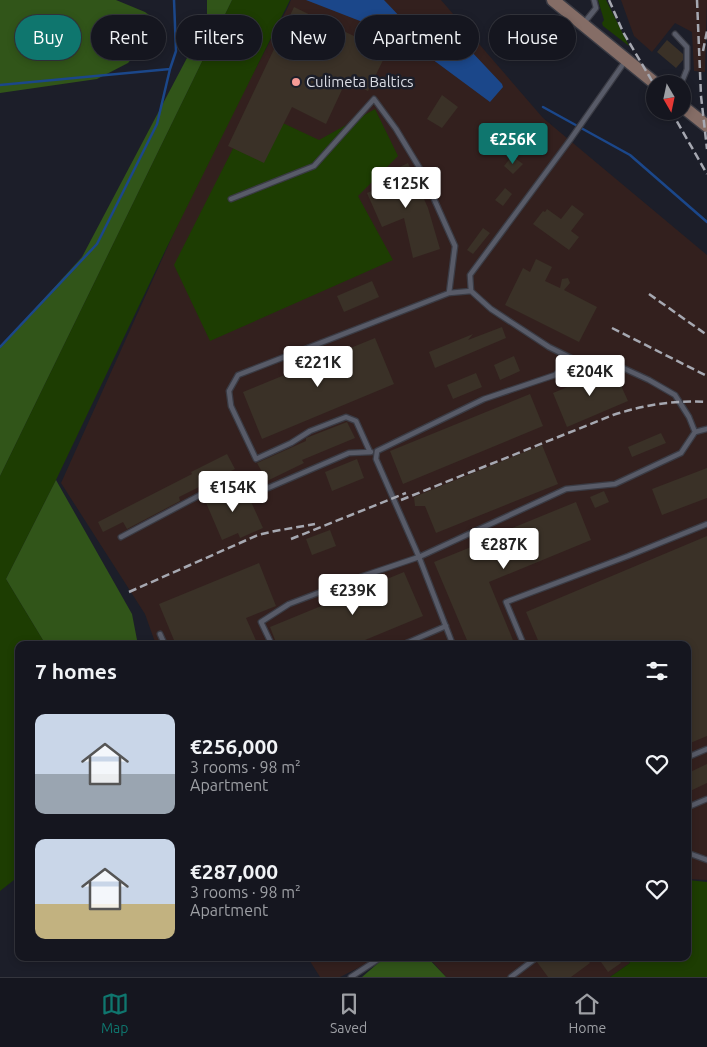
<!DOCTYPE html>
<html lang="en">
<head>
<meta charset="utf-8">
<style>
  body { margin:0; font-family:Ubuntu,sans-serif; background:#1e1f28; color:#f1f3f6; height:100vh; display:flex; flex-direction:column; font-size:19px; white-space:nowrap }
  * { box-sizing:border-box; margin:0 }
  p { font-size:16px; color:#9d9fa4 }
  .icon { flex:none; width:28px; height:28px; fill:none; stroke:currentColor; stroke-width:2; stroke-linecap:round; stroke-linejoin:round }
  .map { position:relative; flex:1; overflow:hidden }
  .panel { position:absolute; left:15px; top:641px; width:676px; height:320px; display:flex; flex-direction:column; background:#15161f; border-radius:10px; box-shadow:0 2px 8px #0003,0 0 0 1px #34353d }
  .panel>* { flex:none }
  .guide { position:absolute; left:15px; top:15px; width:678px; height:45px; display:flex; gap:10px }
  .needle { width:32px; rotate:171deg }
  .fabs { position:absolute; left:646px; top:75px; display:grid; gap:10px }
  .fabs a { display:grid; place-items:center; width:45px; height:45px; border-radius:50%; background:#15161f; box-shadow:0 2px 8px #0003,0 0 0 1px #34353d; font-size:25px }
  .price { position:absolute; translate:-50% -42px; padding:0 11px; border-radius:5px; background:#fff; color:#222; font-size:16px; line-height:32px; filter:drop-shadow(0 1px 2px #0008) }
  .price::after { content:''; position:absolute; left:50%; top:30px; width:15px; height:11px; margin-left:-8px; background:inherit; clip-path:polygon(0 0,100% 0,50% 100%) }
  .price.selected { background:#0f766e; color:#fff }
  ul { padding:0; list-style:none }
  li { display:flex; align-items:center; gap:15px; height:125px; padding:0 20px }
  li span { display:grid; place-items:center; flex:none; width:140px; height:100px; border-radius:10px; color:#555 }
  li>.icon { margin-inline-start:auto }
  span .icon { width:60px; height:60px; fill:#fffc; stroke-width:1 }
  li b { font-size:21px }
  h2 { display:flex; justify-content:space-between; align-items:center; height:60px; padding:0 20px; font-size:21px }
  .chip { padding:0 18px; border-radius:22px; background:#15161f; box-shadow:0 2px 8px #0003,0 0 0 1px #34353d; font-size:18px; line-height:45px }
  .chip.selected { background:#0f766e; color:#fff }
  .menu { display:flex; justify-content:space-around; align-items:center; height:70px; border-top:1px solid #34353d; background:#15161f; font-size:14px; color:#9d9fa4 }
  .menu a { display:grid; justify-items:center; gap:2px }
  .menu .selected { color:#0f766e }
  .map>svg:first-child { display:block }
</style>
</head>
<body>
<div class="map">
<svg width="707" height="977" viewBox="0 0 707 977">
  <rect width="100%" height="100%" fill="#1c1e29"/>
  <path fill="#33201e" d="M291,0H441L543,118L707,255V880L688,879V645H156L145,614L61,483L205,164L287,9Z
    M621,0H707L705,72L694,71L692,32L675,23L652,52L634,36Z
    M308,958H378L340,977H320Z
    M429,958H626L630,963L610,977H446Z"/>
  <path fill="#1d3d02" d="M232,0H290L166,249L56,480L6,579L46,645H19V876L0,891V476Z
    M598,0H606L629,46L603,26L602,23L604,20Z
    M253,109L319,140L375,109L398,156L358,196L393,260L210,341L174,265Z
    M688,880L707,882V977H610L630,963L626,958H688Z"/>
  <path fill="#315519" d="M0,0H116L145,12L161,24L128,63L97,79L0,93Z
    M207,0H232L0,476V347L82,257L207,20Z
    M56,480L132,614L138,645H46L6,579Z
    M384,958H428L446,977H362Z"/>
  <path fill="#1b478a" d="M306,0H384L404,21L396,35Z
    M433,14L438,16L502,84L503,87L490,102L413,45L410,36Z"/>
  <g fill="none" stroke-linecap="round" stroke-linejoin="round">
    <path stroke="#1b478a" stroke-width="2.5" d="M0,85L170,69L176,51L174,0
      M543,107L630,155L707,222
      M0,347L97,244L157,124L170,69"/>
  </g>
  <path fill="#3a3127" d="M294,7L387,52L368,91L346,81L326,124L292,107L264,163L228,146Z
    M667,40L683,54V60L676,68L657,52Z
    M442,95L458,107L442,128L427,119Z
    M512,156L523,164L513,174L504,166Z
    M408,163L428,208L440,249L413,258L404,218L382,227L367,193L387,184L383,175Z
    M505,188L512,194L503,206L495,200Z
    M572,205L584,214L571,231L579,237L569,250L533,224L543,211L545,212L547,209L561,219Z
    M483,228L490,233L473,254L467,250Z
    M536,259L552,267L545,281L560,288L562,279L568,278L570,283L564,290L597,307L579,342L505,305L523,268L530,272Z
    M372,281L379,297L344,312L337,296Z
    M502,327L506,338L435,368L429,352L473,334L468,340Z
    M375,338L394,384L262,439L243,392Z
    M514,356L520,371L500,380L494,365Z
    M613,368L628,401L567,427L553,393Z
    M476,373L482,387L453,399L447,385Z
    M530,394L543,426L403,484L390,451Z
    M347,422L355,438L302,460L304,463L267,481L257,463L306,441V438Z
    M661,433L666,443L632,457L628,447Z
    M542,445L558,484L436,533L425,506H415L414,497Z
    M227,454L235,469L179,497L180,501L127,529L123,522L103,532L98,522L192,474L191,472Z
    M357,459L364,478L332,491L325,472Z
    M707,468V498L662,515L652,489Z
    M236,485L241,496L247,493L263,528L240,538L238,533L222,540L204,498Z
    M604,491L609,502L595,508L590,497Z
    M576,502L591,540L489,582L515,645H469L434,562L486,541L485,539Z
    M330,530L336,546L312,555L306,539Z
    M707,536V736L688,744V645H540L526,612Z
    M259,563L276,606L246,618L258,645H176L159,604Z
    M404,572L423,616L353,645H277L270,627Z
    M707,764V783L688,792V773Z
    M541,958H586L590,963L571,977H548L537,962Z
    M608,958H618L621,963L608,972L601,962Z"/>
  <g fill="none" stroke-linecap="round" stroke-linejoin="round">
    <defs>
      <path id="lane" d="M584,23L596,8L594,0
        M675,34L687,47V69L681,84
        M626,60L570,140L470,275L471,291L491,309L549,347L573,359L587,365L610,362L649,380L675,395L689,417L695,432L707,429
        M231,199L314,166L374,99L396,129L422,172L455,246L449,293
        M370,452L356,421L346,417L310,431L291,443L256,459L231,406L229,391L238,375L449,293L471,291
        M121,537L219,485L241,479L268,488L349,453L371,452
        M160,634L165,645
        M272,645L261,622L289,604L363,576L419,557L376,459L377,451L484,399L555,375L573,359
        M402,645L446,626
        M453,645L419,557L566,489L615,484L681,453L695,432
        M524,645L506,602L628,556L707,524
        M688,757L707,749
        M688,807L707,799
        M688,853L707,860
        M351,977L380,958
        M511,977L536,958"/>
      <path id="secondary" d="M553,0L656,84
        M682,106L707,126"/>
    </defs>
    <use href="#lane" stroke="#3a3b44" stroke-width="7"/>
    <use href="#secondary" stroke="#3a3b44" stroke-width="15"/>
    <use href="#lane" stroke="#585b68" stroke-width="4.5"/>
    <use href="#secondary" stroke="#856d66" stroke-width="12"/>
    <path stroke="#a6a8b1" stroke-width="2.5" stroke-dasharray="8 4" stroke-linecap="butt" d="M609,0L623,32L655,86
      M697,0L701,96L707,149
      M703,51L707,31
      M671,111L707,174
      M649,294L707,335
      M612,328L707,376
      M401,500L613,415C644,405 674,400 707,402
      M291,539L406,493
      M129,592L258,535L275,531L315,524"/>
  </g>
  <circle fill="#f59b96" stroke="#1c1e29" stroke-width="2" cx="296" cy="82" r="5"/>
  <g text-anchor="middle" stroke-width="5" stroke-linejoin="round" paint-order="stroke">
    <g font-size="15" fill="#dadce4" stroke="#1c1e29" text-anchor="start">
      <text x="306" y="87">Culimeta Baltics</text>
    </g>
  </g>
</svg>
<div class="fabs">
<a><svg class="needle" viewBox="-14 -14 28 28"><path d="M0-13l5 13h-10z" fill="#e53935"/><path d="M0 13l5-13h-10z" fill="#9d9fa4"/></svg></a>
</div>
<b class="price selected" style="left:513px;top:165px">€256K</b>
<b class="price" style="left:406px;top:209px">€125K</b>
<b class="price" style="left:318px;top:388px">€221K</b>
<b class="price" style="left:590px;top:397px">€204K</b>
<b class="price" style="left:233px;top:513px">€154K</b>
<b class="price" style="left:504px;top:570px">€287K</b>
<b class="price" style="left:353px;top:616px">€239K</b>
<div class="guide">
<a class="chip selected">Buy</a>
<a class="chip">Rent</a>
<a class="chip">Filters</a>
<a class="chip">New</a>
<a class="chip">Apartment</a>
<a class="chip">House</a>
</div>
<section class="panel">
<h2>7 homes<svg class="icon" aria-label="filters" viewBox="0 0 24 24"><path d="M4 7h16M4 17h16"/><circle cx="9" cy="7" r="2"/><circle cx="15" cy="17" r="2"/></svg></h2>
<ul>
<li><span style="background:linear-gradient(#c9d6e8 60%,#9aa5b1 0)"><svg class="icon" aria-label="home" viewBox="0 0 24 24"><path d="M3 11l9-7 9 7M6 9v11h12V9"/></svg></span><div><b>€256,000</b><p>3 rooms · 98 m²</p><p>Apartment</p></div><svg class="icon" aria-label="heart" viewBox="0 0 24 24"><path d="M12 20l-8-8c-3-5 5-10 8-4 3-6 11-1 8 4z"/></svg></li>
<li><span style="background:linear-gradient(#c9d6e8 65%,#c2b280 0)"><svg class="icon" aria-label="home" viewBox="0 0 24 24"><path d="M3 11l9-7 9 7M6 9v11h12V9"/></svg></span><div><b>€287,000</b><p>3 rooms · 98 m²</p><p>Apartment</p></div><svg class="icon" aria-label="heart" viewBox="0 0 24 24"><path d="M12 20l-8-8c-3-5 5-10 8-4 3-6 11-1 8 4z"/></svg></li>
</ul>
</section>
</div>
<nav class="menu">
<a class="selected"><svg class="icon" aria-label="map" viewBox="0 0 24 24"><path d="M3 6l6-2 6 2 6-2v14l-6 2-6-2-6 2zM9 4v14M15 6v14"/></svg>Map</a>
<a><svg class="icon" aria-label="saved" viewBox="0 0 24 24"><path d="M7 4h10v16l-5-4-5 4z"/></svg>Saved</a>
<a><svg class="icon" aria-label="home" viewBox="0 0 24 24"><path d="M3 11l9-7 9 7M6 9v11h12V9"/></svg>Home</a>
</nav>
</body>
</html>
